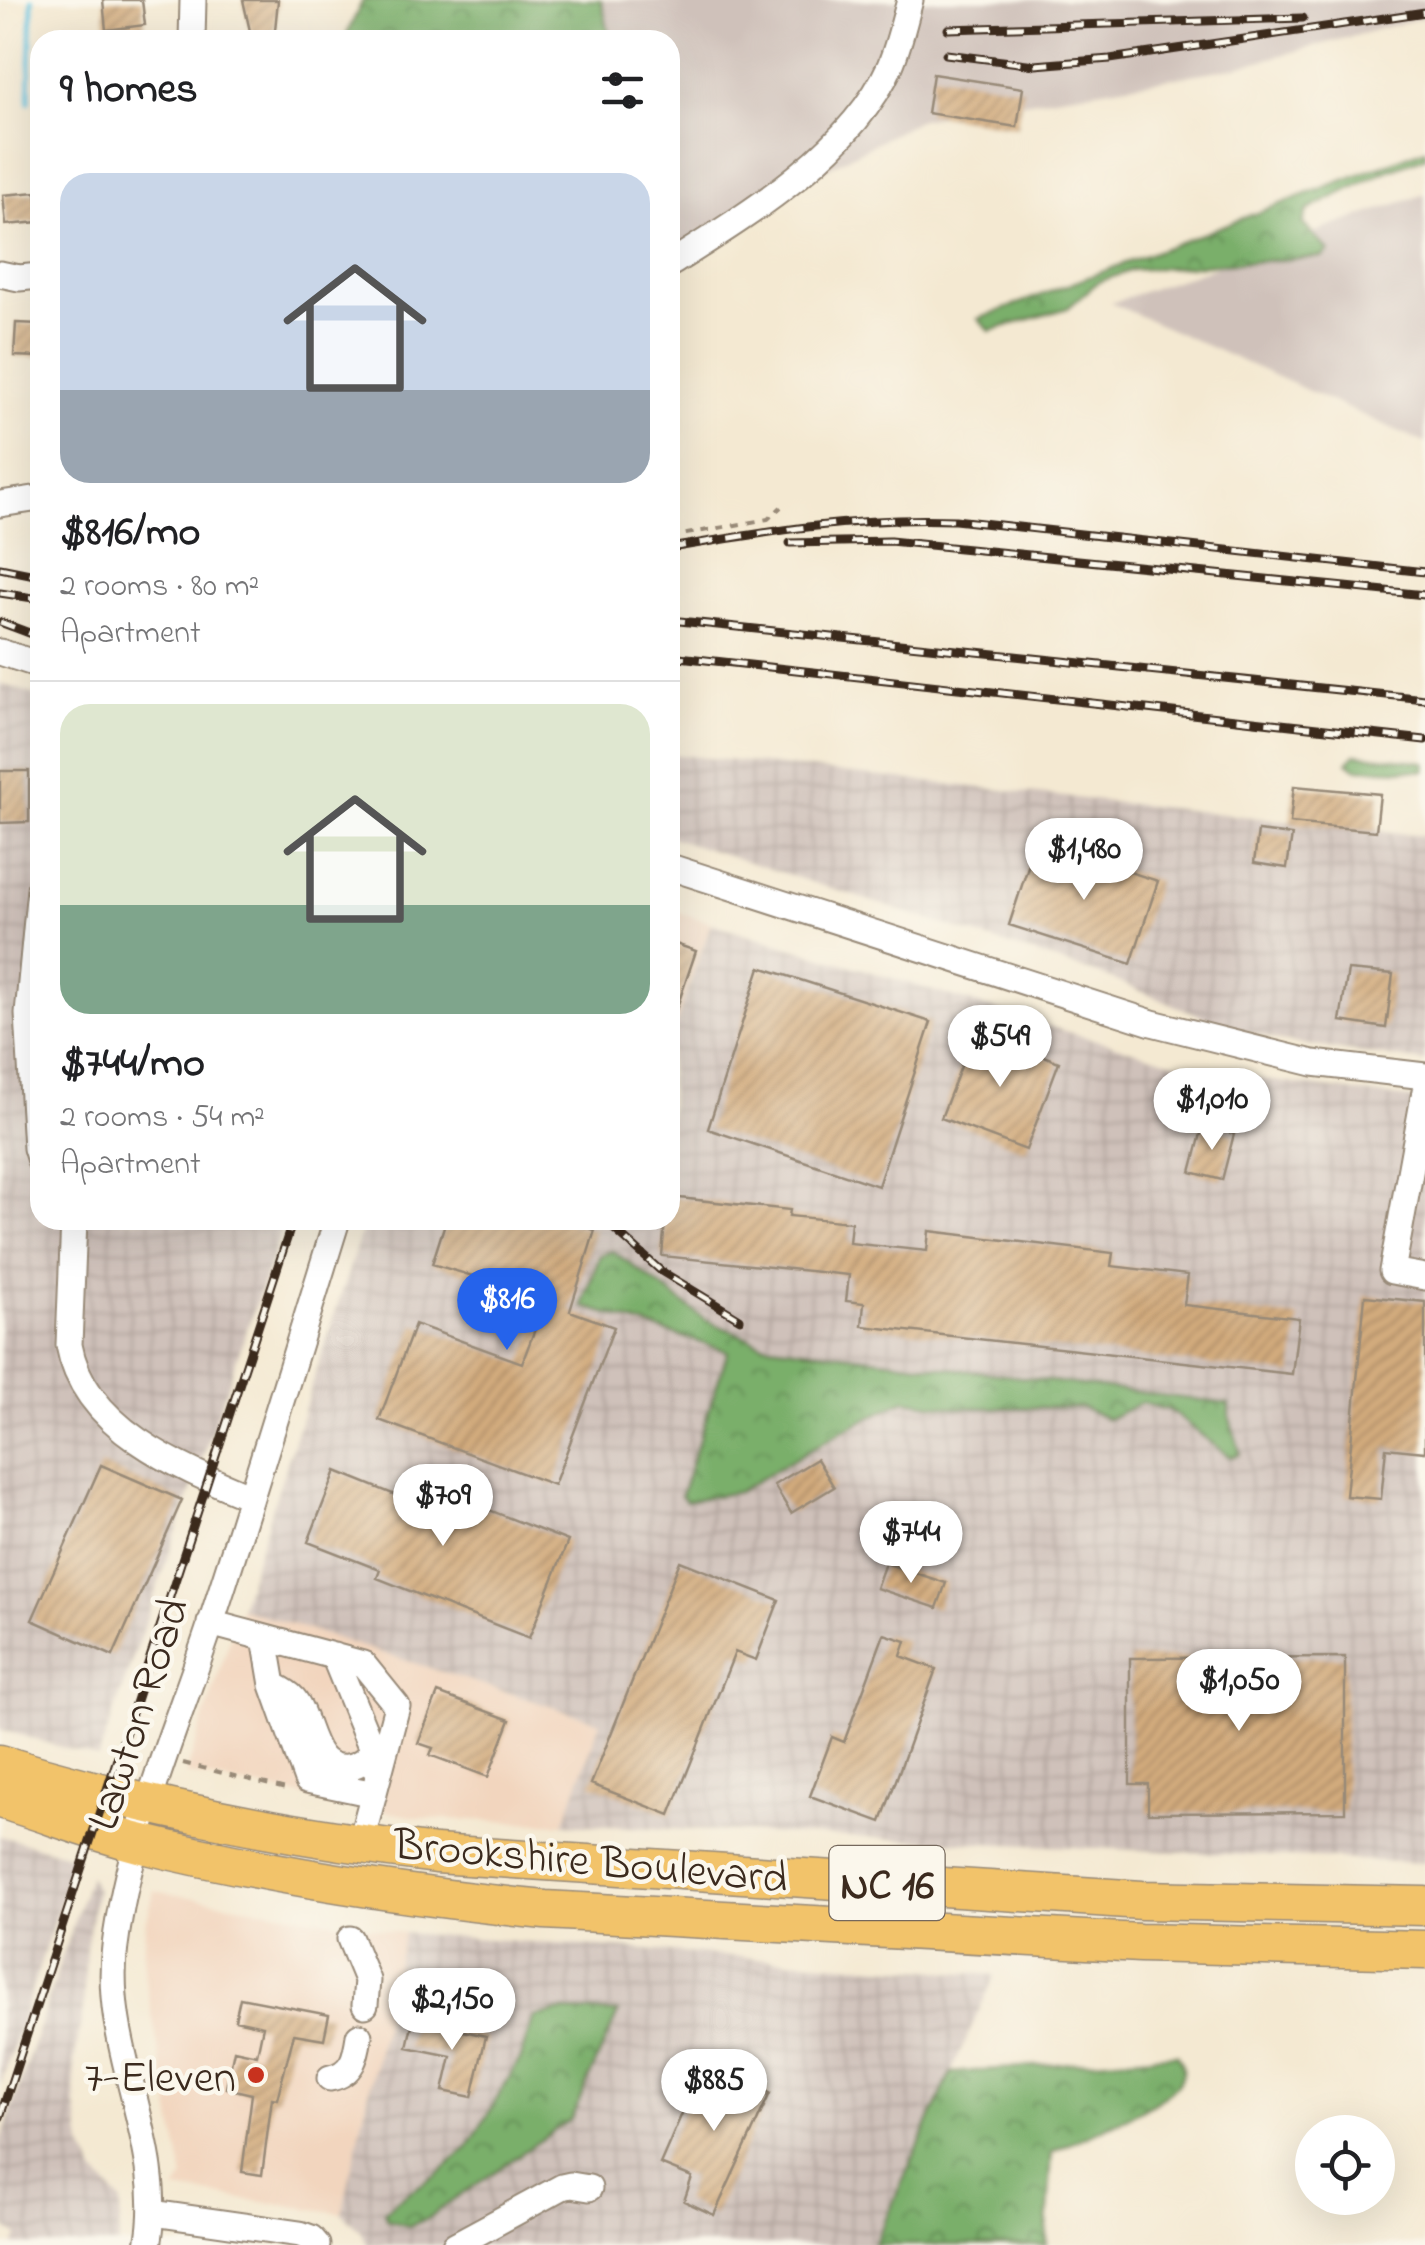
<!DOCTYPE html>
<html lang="en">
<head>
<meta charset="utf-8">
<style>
  body { margin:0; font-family:"Indie Flower",sans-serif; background:#f2f2f2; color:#202124; height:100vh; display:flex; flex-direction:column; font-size:38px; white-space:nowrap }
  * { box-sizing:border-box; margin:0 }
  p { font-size:32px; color:#757577 }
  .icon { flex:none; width:55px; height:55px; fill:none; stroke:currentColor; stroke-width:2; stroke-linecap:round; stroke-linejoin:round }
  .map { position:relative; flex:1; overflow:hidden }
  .details { position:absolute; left:30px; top:30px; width:650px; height:1200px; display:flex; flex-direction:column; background:#fff; border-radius:30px; box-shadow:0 10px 40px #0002 }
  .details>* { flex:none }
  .tools { position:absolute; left:1295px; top:2115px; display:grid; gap:20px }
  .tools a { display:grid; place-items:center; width:100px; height:100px; border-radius:50%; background:#fff; box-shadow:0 10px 40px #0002; font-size:50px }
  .price { position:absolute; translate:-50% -85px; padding:0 22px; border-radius:35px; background:#fff; color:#222; font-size:32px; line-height:65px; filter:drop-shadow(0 2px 5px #0008) }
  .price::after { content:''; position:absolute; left:50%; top:60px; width:30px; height:22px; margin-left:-15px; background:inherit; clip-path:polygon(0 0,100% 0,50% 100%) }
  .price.active { background:#2563eb; color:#fff }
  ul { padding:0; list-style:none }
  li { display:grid; align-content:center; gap:20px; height:530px; padding:0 30px }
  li+li { border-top:2px solid #e0e0e0 }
  li span { display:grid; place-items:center; height:310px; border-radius:30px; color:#555 }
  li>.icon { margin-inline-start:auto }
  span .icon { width:180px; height:180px; fill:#fffc; stroke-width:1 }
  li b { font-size:42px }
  h2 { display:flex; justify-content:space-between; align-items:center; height:120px; padding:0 30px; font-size:42px }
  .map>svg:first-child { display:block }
</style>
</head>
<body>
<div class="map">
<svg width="1425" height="2245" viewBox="0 0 1425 2245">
  <defs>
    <pattern id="industrial-grid" width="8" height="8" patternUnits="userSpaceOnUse" patternTransform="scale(2.5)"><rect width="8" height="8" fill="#cfc1ba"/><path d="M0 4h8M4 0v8" fill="none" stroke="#b3a69f"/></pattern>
    <pattern id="forest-crowns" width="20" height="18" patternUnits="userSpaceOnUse" patternTransform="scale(2.5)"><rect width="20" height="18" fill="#7aaf6b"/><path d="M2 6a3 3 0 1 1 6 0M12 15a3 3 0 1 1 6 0" fill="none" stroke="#658f57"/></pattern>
    <pattern id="building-hatch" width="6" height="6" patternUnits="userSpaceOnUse" patternTransform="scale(2.5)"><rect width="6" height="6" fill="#d2ab7d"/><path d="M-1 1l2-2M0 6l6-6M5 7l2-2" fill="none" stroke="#ac8b66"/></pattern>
  </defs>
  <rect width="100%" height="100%" fill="#fbf7ec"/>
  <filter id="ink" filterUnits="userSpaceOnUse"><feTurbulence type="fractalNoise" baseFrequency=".01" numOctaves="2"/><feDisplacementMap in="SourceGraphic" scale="20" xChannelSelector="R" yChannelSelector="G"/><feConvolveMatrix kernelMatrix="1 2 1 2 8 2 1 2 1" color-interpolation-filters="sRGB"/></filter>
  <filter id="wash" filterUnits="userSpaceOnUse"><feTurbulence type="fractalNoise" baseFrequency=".0048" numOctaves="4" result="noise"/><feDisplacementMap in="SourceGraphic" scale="40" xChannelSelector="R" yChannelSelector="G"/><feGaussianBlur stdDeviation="2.25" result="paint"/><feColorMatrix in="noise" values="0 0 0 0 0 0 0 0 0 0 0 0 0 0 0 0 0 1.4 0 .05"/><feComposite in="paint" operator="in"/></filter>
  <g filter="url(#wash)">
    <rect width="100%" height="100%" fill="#f4e9d2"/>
    <path fill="#f2d5be" d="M670,909L711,923L670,1042Z
      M240,1608L600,1722L564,1824L421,1818L186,1774Z
      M154,1891L404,1933L342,2213L175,2190L184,2179L145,1979L143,1953L145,1928Z"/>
    <path fill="url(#industrial-grid)" d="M0,683L40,697V1220H285L98,1758L0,1729Z
      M670,754L1425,836V1062L1280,1041L1218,1023L1104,976L670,837Z
      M711,923L1068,1032L1213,1073L1425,1101V1863L564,1824L600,1722L240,1608L365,1220H670V1042Z
      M0,1836L75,1857L0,2086Z
      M89,1876L96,1890L86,1949L83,2010L74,2062L76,2105L82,2145L95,2173L121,2202L118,2245H13L18,2236L0,2223V2145Z
      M404,1933L995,1975L874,2245H367L361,2231L342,2213Z"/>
    <path fill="#cfc1ba" d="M363,0H1425V17L1233,68L920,119L670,253V40H344Z
      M1425,194V443L1111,303Z"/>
    <path fill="url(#forest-crowns)" stroke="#5a6c44" stroke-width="2.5" d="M363,0H601L611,40H344Z
      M1425,149V157L1382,173L1307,211L1303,224L1329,251L1323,257L1132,270L1098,282L1068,308L990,331L978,319Z
      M1355,754L1425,762V771L1356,768L1348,762Z
      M613,1251L707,1321L763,1344L1229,1404C1227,1420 1238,1437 1240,1454L1230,1457L1169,1410L1141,1403L1107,1419L1082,1407L959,1408L905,1400L840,1432L738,1492L686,1501L681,1495L728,1351L582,1306L600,1255Z
      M562,2011L618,2013L571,2119L425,2220L408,2226L387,2220L384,2212L397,2200L438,2174L468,2148L519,2061L534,2017Z
      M1177,2054C1182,2062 1185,2067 1182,2076C1171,2104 1080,2138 1052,2152L1046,2245H874L951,2073Z"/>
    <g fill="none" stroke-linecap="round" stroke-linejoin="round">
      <path stroke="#63c4e1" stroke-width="5" d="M29,102L32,0"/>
    </g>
    <g id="blocks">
      <path fill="url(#building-hatch)" d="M103,0H142L145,25L106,30Z
        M243,0H278L274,40H252Z
        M933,74L1023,88L1017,127L927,113Z
        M36,192L39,222L6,225L3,195Z
        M16,323L40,324V357L14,356Z
        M0,771H29V822L0,823Z
        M1294,786L1380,794L1376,831L1290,823Z
        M1258,831L1292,835L1287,868L1254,863Z
        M1036,842L1158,881L1131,964L1009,925Z
        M670,942L696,951L673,1019L670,1018Z
        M760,967L931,1022L878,1186L708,1129Z
        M1348,970L1393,974L1386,1028L1340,1021Z
        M975,1030L1059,1062L1026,1150L941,1118Z
        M1203,1126L1234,1134L1222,1180L1191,1172Z
        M670,1197L790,1210L789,1216L851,1222L849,1243L927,1251L929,1231L1113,1253L1111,1266L1188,1275L1184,1305L1299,1318L1292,1374L862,1326L864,1303L846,1301L849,1275L662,1256L665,1220H670Z
        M446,1220H562L595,1230L570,1311L614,1327L554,1485L379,1420L415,1324L522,1363L547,1298L432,1264Z
        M1365,1296L1425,1302V1452L1386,1448L1381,1499L1346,1496Z
        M817,1459L834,1487L791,1513L774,1485Z
        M101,1465L182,1500L113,1656L32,1620Z
        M336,1471L400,1497L408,1478L568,1541L529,1638L377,1578L380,1570L308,1542Z
        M680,1561L779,1600L756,1660L735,1652L670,1815L591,1784Z
        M885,1563L946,1583L937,1608L876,1588Z
        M884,1634L906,1641L901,1656L936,1669L881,1822L810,1796L832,1737L844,1742Z
        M1345,1657V1812L1148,1813V1784H1130V1658Z
        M438,1693L510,1720L488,1777L430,1755L433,1748L418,1743Z
        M240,1998L329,2015L324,2039L294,2034L277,2099L272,2098L262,2175L242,2172L252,2094L226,2088L234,2050L257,2055L263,2026L235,2020Z
        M413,2020L486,2036L472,2097L443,2091L451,2056L407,2047Z
        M704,2063L770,2093L714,2215L684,2201L692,2177L660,2164Z"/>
    </g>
  </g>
  <g filter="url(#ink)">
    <use href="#blocks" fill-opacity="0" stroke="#988a78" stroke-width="2.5"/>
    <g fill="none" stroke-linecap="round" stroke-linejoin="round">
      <defs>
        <path id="minor" d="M192,40L193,0
          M670,264C746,216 852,152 890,66C899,45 904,22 910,0
          M0,274L19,278L40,276
          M0,504L40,498
          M0,652L40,665
          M670,867L1152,1023L1313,1063L1425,1076
          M40,888L28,1014L36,1148L40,1161
          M1425,1091L1392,1271L1425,1277
          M74,1220L69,1345C84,1429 181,1468 251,1497
          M210,1623L363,1664L397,1706L360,1845
          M265,1638L273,1685L307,1780L374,1794
          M273,1685C279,1688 289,1693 293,1698C311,1719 309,1772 348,1767C359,1765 368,1759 372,1749L334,1656
          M350,1939L367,1980L365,2005
          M330,2078C353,2074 356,2056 359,2036
          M153,2213L300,2234L311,2238L317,2245
          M148,2245C168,2146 101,2047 115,1946C129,1834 175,1732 210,1626C254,1491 295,1355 337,1220
          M455,2245L562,2187L571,2185L589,2188"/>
        <path id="highway" d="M0,1764C141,1807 289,1836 436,1854L1142,1900L1425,1906
          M0,1799C46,1813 92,1831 139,1843C272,1876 408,1896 545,1910L1140,1943L1425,1950"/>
      </defs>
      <use href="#minor" stroke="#988a78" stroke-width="29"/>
      <use href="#highway" stroke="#988a78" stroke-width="41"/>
      <path stroke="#988a78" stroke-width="4" stroke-dasharray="8 8" stroke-linecap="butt" d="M670,537L768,519L781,507
        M183,1763L290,1790"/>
      <use href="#minor" stroke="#fff" stroke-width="25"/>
      <use href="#highway" stroke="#f2c36a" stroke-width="38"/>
      <defs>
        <path id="rail" d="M948,29L1303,18
          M946,54L1035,65L1110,59L1425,12
          M790,543L890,541L1425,595
          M670,548C765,532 858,516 955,520L1425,572
          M0,568L40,576
          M0,593L40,599
          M670,620L1425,699
          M0,622L40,637
          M670,656L1425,740
          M604,1220L661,1271L740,1319
          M0,2117L293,1220"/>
      </defs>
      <use href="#rail" stroke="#3b2a1e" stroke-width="9"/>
      <use href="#rail" stroke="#fbf7ec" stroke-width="5" stroke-dasharray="15" stroke-linecap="butt"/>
    </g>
  </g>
  <circle fill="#c8321e" stroke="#fbf7ec" stroke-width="4" cx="256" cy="2075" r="10"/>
  <g text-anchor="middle" stroke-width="9" stroke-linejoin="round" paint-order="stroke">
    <rect fill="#fbf7ec" stroke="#75685c" stroke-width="2.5" x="829.5" y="1846" width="115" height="74" rx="8"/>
    <g font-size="42" font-weight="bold" fill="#3b2a1e">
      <text x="887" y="1898">NC 16</text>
    </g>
    <g font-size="45" fill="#3b2a1e" stroke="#fbf7ec">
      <text transform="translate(136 1713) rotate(-72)" y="16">Lawton Road</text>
      <text transform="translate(591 1859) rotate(5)" y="16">Brookshire Boulevard</text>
    </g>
    <g font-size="45" fill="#3b2a1e" stroke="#fbf7ec" text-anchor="end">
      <text x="236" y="2091">7-Eleven</text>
    </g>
  </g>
</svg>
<div class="tools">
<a><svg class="icon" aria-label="locate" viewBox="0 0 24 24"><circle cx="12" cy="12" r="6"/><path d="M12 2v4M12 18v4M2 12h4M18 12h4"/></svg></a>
</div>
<b class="price" style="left:1084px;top:903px">$1,480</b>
<b class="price" style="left:1000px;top:1090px">$549</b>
<b class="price" style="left:1212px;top:1153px">$1,010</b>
<b class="price active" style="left:507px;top:1353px">$816</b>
<b class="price" style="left:443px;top:1549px">$709</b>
<b class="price" style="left:911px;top:1586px">$744</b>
<b class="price" style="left:1239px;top:1734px">$1,050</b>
<b class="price" style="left:452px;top:2053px">$2,150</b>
<b class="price" style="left:714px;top:2134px">$885</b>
<section class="details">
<h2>9 homes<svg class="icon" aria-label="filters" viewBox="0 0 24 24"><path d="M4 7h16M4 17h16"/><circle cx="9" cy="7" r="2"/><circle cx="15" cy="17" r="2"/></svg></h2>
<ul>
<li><span style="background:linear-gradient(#c9d6e8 70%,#9aa5b1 0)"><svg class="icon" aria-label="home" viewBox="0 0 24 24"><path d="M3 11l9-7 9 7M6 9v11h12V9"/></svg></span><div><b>$816/mo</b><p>2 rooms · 80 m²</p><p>Apartment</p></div></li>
<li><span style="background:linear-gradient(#dfe7d0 65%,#7fa58c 0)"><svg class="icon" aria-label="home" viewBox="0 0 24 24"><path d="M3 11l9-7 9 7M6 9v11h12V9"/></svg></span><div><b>$744/mo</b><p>2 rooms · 54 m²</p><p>Apartment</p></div></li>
</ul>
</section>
</div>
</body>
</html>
